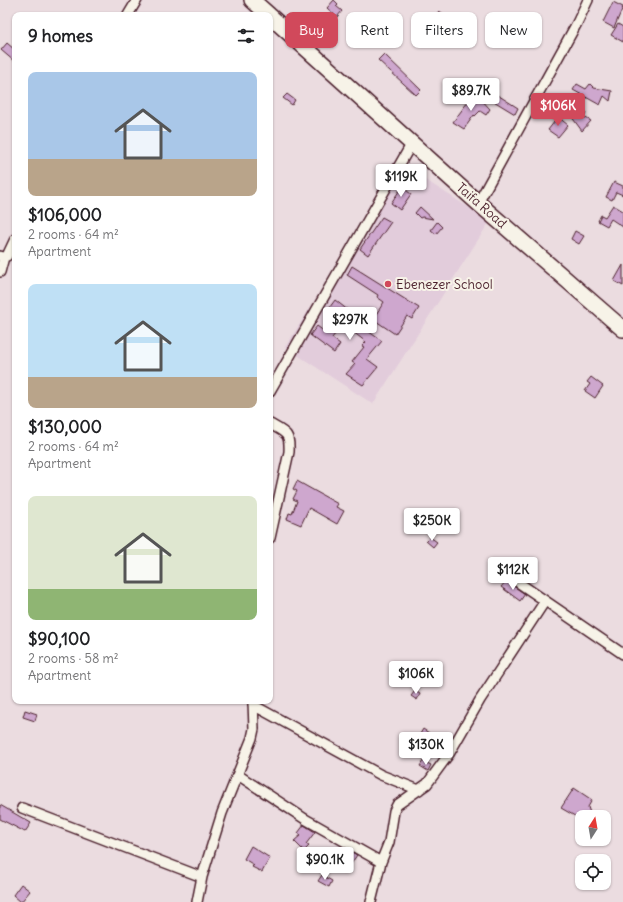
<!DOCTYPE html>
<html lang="en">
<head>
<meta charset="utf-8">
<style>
  body { margin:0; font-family:Delius,sans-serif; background:#f6f6f6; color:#202124; height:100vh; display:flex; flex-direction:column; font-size:15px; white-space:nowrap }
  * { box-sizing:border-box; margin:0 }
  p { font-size:13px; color:#757577 }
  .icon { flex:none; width:22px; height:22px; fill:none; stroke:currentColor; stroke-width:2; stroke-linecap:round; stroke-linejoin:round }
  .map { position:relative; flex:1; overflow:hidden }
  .panel { position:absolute; left:12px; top:12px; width:261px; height:692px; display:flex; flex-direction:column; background:#fff; border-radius:8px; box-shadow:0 1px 3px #0004 }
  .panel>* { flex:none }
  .hud { position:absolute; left:285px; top:12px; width:278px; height:36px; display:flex; gap:8px }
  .needle { width:26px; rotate:11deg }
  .tools { position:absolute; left:575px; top:810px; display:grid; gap:8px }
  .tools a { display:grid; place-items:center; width:36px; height:36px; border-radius:8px; background:#fff; box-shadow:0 1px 3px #0004; font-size:20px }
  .price { position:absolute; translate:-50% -34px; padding:0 9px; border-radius:4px; background:#fff; color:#222; font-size:13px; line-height:26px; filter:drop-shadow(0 1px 2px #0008) }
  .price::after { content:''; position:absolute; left:50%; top:24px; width:12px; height:9px; margin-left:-6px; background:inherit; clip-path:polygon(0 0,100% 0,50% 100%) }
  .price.selected { background:#d1495b; color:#fff }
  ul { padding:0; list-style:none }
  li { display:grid; align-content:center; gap:8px; height:212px; padding:0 16px }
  li span { display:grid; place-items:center; height:124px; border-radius:8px; color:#555 }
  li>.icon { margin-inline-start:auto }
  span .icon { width:72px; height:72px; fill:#fffc; stroke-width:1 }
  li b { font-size:17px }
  h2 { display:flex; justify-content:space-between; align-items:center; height:48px; padding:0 16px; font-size:17px }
  .tag { padding:0 14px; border-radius:8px; background:#fff; box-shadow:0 1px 3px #0004; font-size:14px; line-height:36px }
  .tag.selected { background:#d1495b; color:#fff }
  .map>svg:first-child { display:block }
</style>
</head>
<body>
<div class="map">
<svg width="623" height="902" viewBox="0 0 623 902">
  <rect width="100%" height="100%" fill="#ebdce0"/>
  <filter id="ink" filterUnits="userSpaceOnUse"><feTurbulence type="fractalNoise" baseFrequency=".025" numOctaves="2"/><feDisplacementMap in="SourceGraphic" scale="8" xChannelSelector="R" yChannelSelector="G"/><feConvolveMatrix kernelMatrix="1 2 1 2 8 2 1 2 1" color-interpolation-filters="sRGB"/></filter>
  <g filter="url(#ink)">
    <path fill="#e2ccdb" d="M402,165L490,221L373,404L285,347Z"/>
    <path fill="#cea7ce" stroke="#4a1f2b" d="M334,0L338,4L336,6L342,11L337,17L327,8Z
      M613,2L623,7L614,28L603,22Z
      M439,11L450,18L446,25L434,17Z
      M618,24L623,27V42L611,35Z
      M7,43L15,50V62L1,50Z
      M384,54L421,90L416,95L378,60Z
      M577,84L586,89L590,84L594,88L612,91L610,101L604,96L600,105L573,90Z
      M287,94L295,100L292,105L283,98Z
      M496,94L518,108L515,114L492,100Z
      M479,97L490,109L486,115L480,111L475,116L474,115L464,129L453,122L470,99L474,102Z
      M563,105L584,109L586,112L584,117L591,121L582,131Z
      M558,117L568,125L558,137L548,130Z
      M614,182L623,186V195L616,192L612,200L606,197Z
      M402,187L411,194L400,210L391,203Z
      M613,205L623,211V227L611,219L607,226L598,221L601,215L605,217Z
      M420,207L433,219L422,217L420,218L415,213Z
      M382,217L391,222L368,255L360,249Z
      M437,222L442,227L436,234L431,230Z
      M575,231L584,236L579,244L571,239Z
      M623,265V286L614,281Z
      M352,266L419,308L412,319L407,316L395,334L373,319L384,302L377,297L378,295L347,275Z
      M335,300L358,318L355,322L382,341L367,359L378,367L363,385L346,374L355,364L352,362L364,347L362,346L366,342L343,324L332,338L340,344L334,353L310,335L317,326L325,332L335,318L327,311Z
      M591,377L603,386L595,398L585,391L590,384L587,382Z
      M297,481L338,504L336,507L344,511L337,524L309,508L301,525L287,519L289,513L292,514L297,501L293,499L297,491L293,489Z
      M430,537L437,542L433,547L426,541Z
      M506,581L525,594L520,601L501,587Z
      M415,691L420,694L417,700L411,696Z
      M25,710L37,714L35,721L23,717Z
      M423,729L429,733L428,736L436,741L429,753L414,744Z
      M423,761L431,765L428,771L420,766Z
      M574,788L592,800L588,807L590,813L582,815L580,819L561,808Z
      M0,805L31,823L25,832L0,819Z
      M304,825L315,832L306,844L309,846L304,851L294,841L301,835L298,833Z
      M251,846L270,858L262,872L252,867L254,865L244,859Z
      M345,848L357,855L345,873L335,866Z
      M322,875L332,881L329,887L318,881Z
      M21,884L30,891L21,902L13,895Z"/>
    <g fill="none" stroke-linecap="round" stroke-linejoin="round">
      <defs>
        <path id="minor" d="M128,15L137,0
          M478,203L577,23L588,0
          M0,256L4,257L7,256L15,239
          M0,272L4,257
          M270,391L412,143
          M270,424C286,433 290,433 289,452L270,538
          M506,574L623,654
          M253,705L381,775L419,790
          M238,775L305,819L381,862
          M22,808L202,877
          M197,902L202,877L222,813L252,738L254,729L253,701
          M371,902L381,862L389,842L394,811L397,805L427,784L449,754L480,700L545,601"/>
        <path id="trunk" d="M252,0L269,15
          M270,16L478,203L623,329"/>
      </defs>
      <use href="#minor" stroke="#4a1f2b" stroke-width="12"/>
      <use href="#trunk" stroke="#4a1f2b" stroke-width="18"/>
      <use href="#minor" stroke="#f7f3e8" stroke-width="9"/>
      <use href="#trunk" stroke="#f7f3e8" stroke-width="15"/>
    </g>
  </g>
  <circle fill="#d1495b" stroke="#f7f3e8" stroke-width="1.5" cx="388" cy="284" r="4"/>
  <g text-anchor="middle" stroke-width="4" stroke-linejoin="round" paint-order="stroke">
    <g font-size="13" fill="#4a1f2b" stroke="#f7f3e8">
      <text transform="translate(482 205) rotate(41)" y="5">Taifa Road</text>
    </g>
    <g font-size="13" fill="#4a1f2b" stroke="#f7f3e8" text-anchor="start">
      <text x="396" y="289">Ebenezer School</text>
    </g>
  </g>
</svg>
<div class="tools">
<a><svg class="needle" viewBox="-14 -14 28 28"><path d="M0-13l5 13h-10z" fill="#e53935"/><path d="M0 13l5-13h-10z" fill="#757577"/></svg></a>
<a><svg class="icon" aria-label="locate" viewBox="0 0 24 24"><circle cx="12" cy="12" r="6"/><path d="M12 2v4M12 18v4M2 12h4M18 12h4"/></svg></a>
</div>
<b class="price" style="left:471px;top:112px">$89.7K</b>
<b class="price selected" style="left:558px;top:127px">$106K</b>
<b class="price" style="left:401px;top:198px">$119K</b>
<b class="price" style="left:350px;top:341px">$297K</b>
<b class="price" style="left:432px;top:542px">$250K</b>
<b class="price" style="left:513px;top:591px">$112K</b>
<b class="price" style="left:416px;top:695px">$106K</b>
<b class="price" style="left:426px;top:766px">$130K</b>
<b class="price" style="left:325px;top:881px">$90.1K</b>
<div class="hud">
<a class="tag selected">Buy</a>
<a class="tag">Rent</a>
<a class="tag">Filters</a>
<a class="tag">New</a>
</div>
<section class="panel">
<h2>9 homes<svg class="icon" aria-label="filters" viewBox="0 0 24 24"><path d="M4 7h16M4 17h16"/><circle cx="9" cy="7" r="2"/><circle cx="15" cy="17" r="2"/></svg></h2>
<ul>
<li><span style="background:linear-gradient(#a9c7e8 70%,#b9a48a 0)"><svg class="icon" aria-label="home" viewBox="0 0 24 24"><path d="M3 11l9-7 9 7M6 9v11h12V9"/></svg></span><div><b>$106,000</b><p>2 rooms · 64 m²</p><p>Apartment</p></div></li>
<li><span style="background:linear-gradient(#bfe0f5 75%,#b9a48a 0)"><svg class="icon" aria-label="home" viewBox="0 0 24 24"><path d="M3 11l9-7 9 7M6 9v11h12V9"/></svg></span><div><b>$130,000</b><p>2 rooms · 64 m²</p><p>Apartment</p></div></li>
<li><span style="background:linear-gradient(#dfe7d0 75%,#8fb573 0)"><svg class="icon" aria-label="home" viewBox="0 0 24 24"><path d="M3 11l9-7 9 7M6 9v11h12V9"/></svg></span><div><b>$90,100</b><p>2 rooms · 58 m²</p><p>Apartment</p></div></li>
</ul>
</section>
</div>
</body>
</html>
